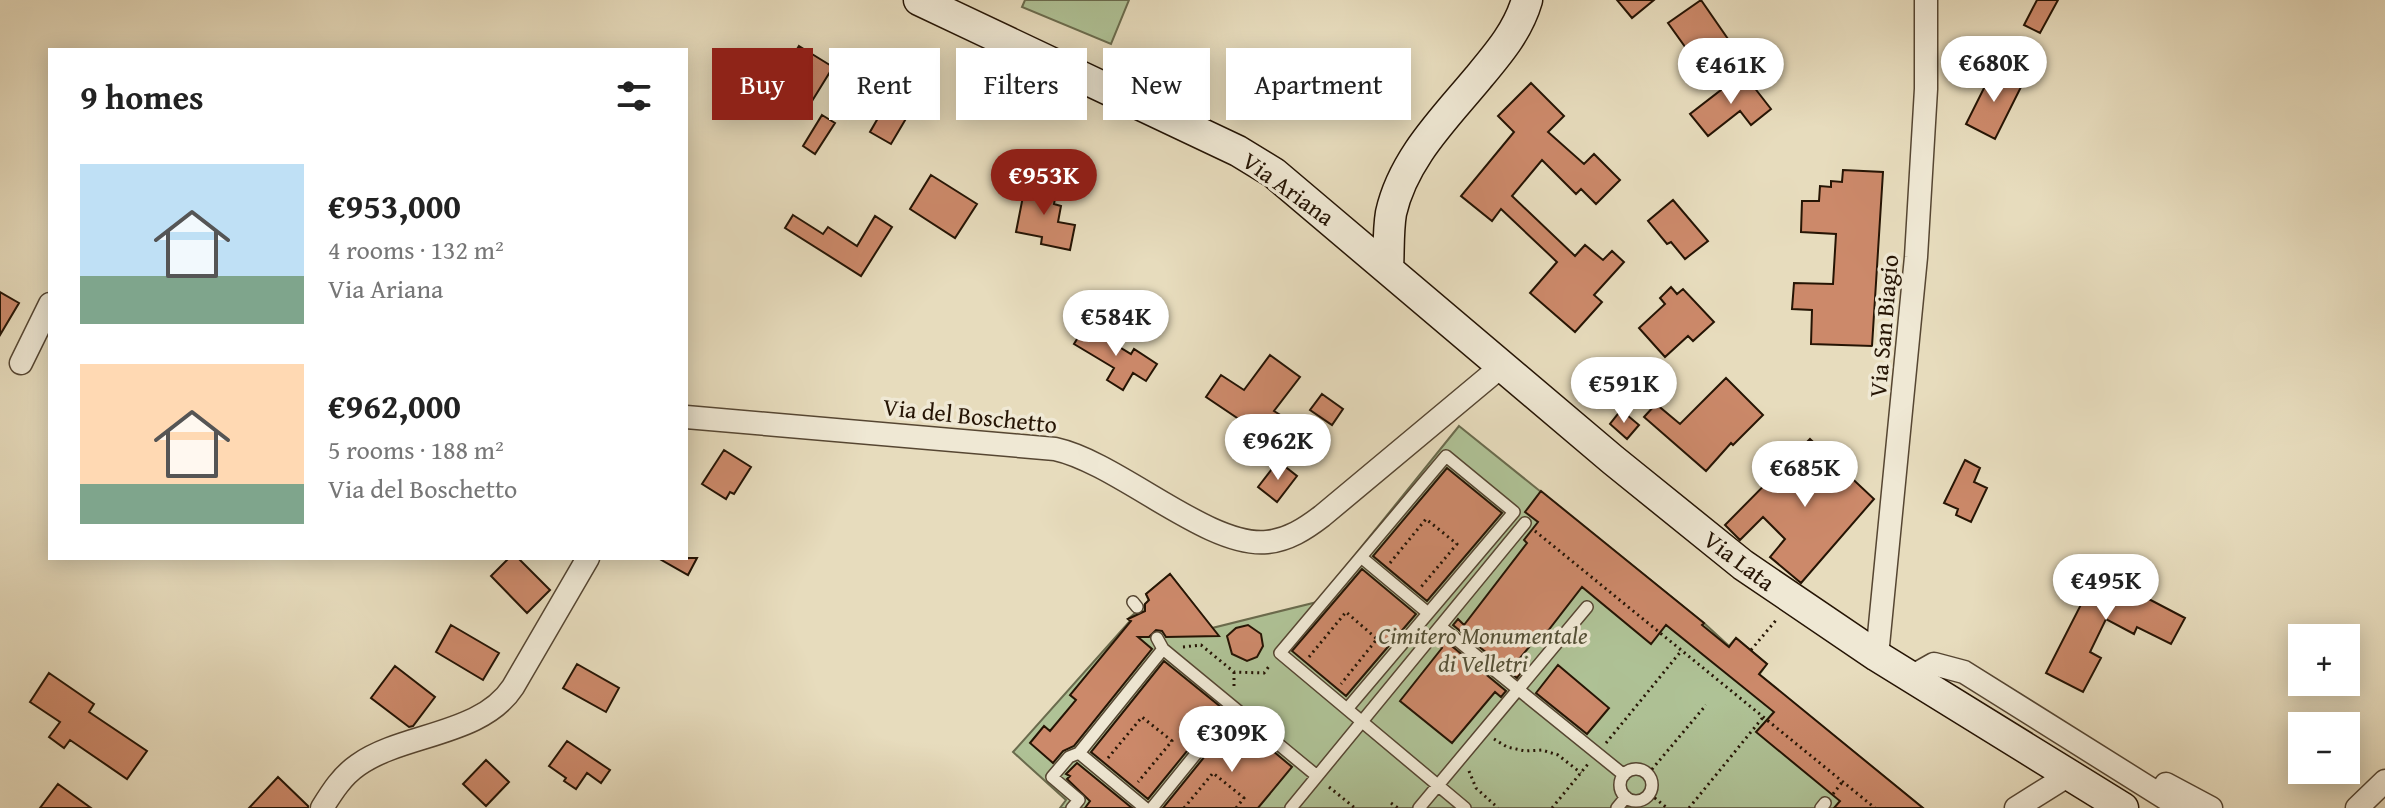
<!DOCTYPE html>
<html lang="en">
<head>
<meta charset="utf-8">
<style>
  body { margin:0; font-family:"Gentium Book Plus",serif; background:#f2f2f2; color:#222; height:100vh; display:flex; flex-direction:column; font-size:30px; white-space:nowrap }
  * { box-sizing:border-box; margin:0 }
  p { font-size:26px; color:#767676 }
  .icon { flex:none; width:44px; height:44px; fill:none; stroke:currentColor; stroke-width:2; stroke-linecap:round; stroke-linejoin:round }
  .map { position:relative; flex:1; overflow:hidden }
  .panel { position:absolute; left:48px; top:48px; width:640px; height:512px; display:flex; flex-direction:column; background:#fff; border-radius:0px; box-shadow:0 4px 20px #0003 }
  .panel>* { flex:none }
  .banner { position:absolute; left:712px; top:48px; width:760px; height:72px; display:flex; gap:16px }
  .tools { position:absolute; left:2288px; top:624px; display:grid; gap:16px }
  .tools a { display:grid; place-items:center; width:72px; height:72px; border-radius:0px; background:#fff; box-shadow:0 4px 20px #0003; font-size:40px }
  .price { position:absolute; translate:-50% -68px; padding:0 18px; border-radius:28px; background:#fff; color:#222; font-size:26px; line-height:52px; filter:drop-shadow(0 2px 4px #0008) }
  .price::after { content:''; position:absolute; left:50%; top:48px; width:24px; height:18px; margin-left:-12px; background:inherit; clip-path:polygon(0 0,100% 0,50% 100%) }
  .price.active { background:#8f2418; color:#fff }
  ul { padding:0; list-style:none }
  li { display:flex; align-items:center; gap:24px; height:200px; padding:0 32px }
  li span { display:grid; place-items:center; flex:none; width:224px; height:160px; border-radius:0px; color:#555 }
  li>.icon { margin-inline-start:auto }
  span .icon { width:96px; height:96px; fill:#fffc; stroke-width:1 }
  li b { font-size:34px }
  h2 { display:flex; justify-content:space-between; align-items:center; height:96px; padding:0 32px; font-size:34px }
  .chip { padding:0 28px; border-radius:0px; background:#fff; box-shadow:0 4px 20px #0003; font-size:28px; line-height:72px }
  .chip.active { background:#8f2418; color:#fff }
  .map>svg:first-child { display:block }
</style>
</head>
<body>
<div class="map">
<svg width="2385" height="808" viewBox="0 0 2385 808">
  <rect width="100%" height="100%" fill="#e7dcbd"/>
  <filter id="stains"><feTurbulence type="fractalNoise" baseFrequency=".0025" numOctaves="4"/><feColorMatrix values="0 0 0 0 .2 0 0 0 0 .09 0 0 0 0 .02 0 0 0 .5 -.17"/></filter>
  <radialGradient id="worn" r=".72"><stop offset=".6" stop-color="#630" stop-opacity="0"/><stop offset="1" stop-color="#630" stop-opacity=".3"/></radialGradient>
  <path fill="#afc296" stroke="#6a6b4d" stroke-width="2" d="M1025,0H1129L1111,44L1022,7Z
    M1459,426L1704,623L1729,646L1736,638L1767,664L1759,675L1923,808H1060L1066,800L1013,752L1130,621L1128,619L1149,601L1146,594L1170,574L1212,628L1317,602Z"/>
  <path fill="#cc896a" stroke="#251404" stroke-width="2" d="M1617,0H1654L1632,18Z
    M1701,0L1728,39L1696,62L1668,23Z
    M2037,0H2058L2040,33L2024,25Z
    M799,46L833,67L809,106L791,95L799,82L783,72Z
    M1993,70L2022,85L1995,139L1966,124Z
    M1743,73L1771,109L1751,125L1740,111L1708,136L1690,114Z
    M1531,83L1564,116L1548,132L1584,164L1594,154L1620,180L1596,204L1581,189L1576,194L1542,160L1512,196L1575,256L1585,245L1603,260L1612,251L1624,262L1594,295L1602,302L1575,332L1530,293L1557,262L1501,209L1492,221L1461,196L1514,132L1498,116Z
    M893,92L914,105L891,144L870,132Z
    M822,115L835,123L815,154L803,146Z
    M1843,170L1883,172L1872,346L1811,344L1812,310L1792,309L1794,283L1833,284L1836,234L1801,232L1802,201H1819L1820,186L1831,187V181L1842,182Z
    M931,175L977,204L955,238L910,209Z
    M1026,181L1057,188L1054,204L1061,206L1058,222L1075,225L1070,250L1041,244L1042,237L1016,232Z
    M1673,200L1708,241L1685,259L1671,242L1667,244L1648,221Z
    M793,215L823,234L828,227L857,246L875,216L892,227L861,276L785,228Z
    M1671,287L1677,294L1683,289L1714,322L1693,341L1688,336L1665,357L1639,328L1665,304L1660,298Z
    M0,292L19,303L0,335Z
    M1085,326L1131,354L1134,349L1157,364L1146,381L1133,373L1123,390L1107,380L1114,368L1074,344Z
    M1270,355L1300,377L1274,411L1282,416L1263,443L1245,431L1249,426L1206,397L1221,375L1244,390Z
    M1726,378L1763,415L1733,445L1731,443L1706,471L1644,417L1656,404L1680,424Z
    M1322,394L1343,409L1332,425L1310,410Z
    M1621,410L1639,425L1627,439L1610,424Z
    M1810,439L1874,499L1801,583L1770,557L1785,539L1763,517L1740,540L1725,525Z
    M724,450L751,467L734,494L730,492L726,499L702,484Z
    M1965,460L1980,468L1974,482L1987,488L1971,522L1956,515L1958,509L1944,503Z
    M1278,461L1297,476L1277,502L1258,487Z
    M1447,468L1502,513L1427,601L1373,556Z
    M1541,491L1704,623L1702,625L1729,647L1736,638L1767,664L1759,674L1923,808H1834L1840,801L1756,732L1774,712L1666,625L1651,644L1582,587L1544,636L1541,633L1514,665L1522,671L1517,678L1453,625L1458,619L1464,625L1527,543L1524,540L1538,522L1525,512Z
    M2085,557L2123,577L2120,584L2185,618L2171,644L2137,627L2134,634L2106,619L2090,652L2101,658L2083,692L2046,673L2090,587L2073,578Z
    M509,558H518L550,590L527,613L491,576Z
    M658,558H697L688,575Z
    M1362,569L1416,614L1346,696L1292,651Z
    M1170,574L1219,636L1166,637L1162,631L1156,630L1149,637H1138L1152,649L1074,746L1063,751L1053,763L1030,743L1044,726L1050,731L1076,700L1070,695L1131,621L1128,619L1145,611V604L1149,600L1146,594Z
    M451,625L499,653L483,680L436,652Z
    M1248,625L1261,634L1263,646L1257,657L1247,661L1232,654L1227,636L1236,628Z
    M1442,638L1506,691L1501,697L1495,692L1452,743L1400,701L1442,648L1437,644Z
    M1164,661L1222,708L1148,799L1091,752Z
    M577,664L619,688L606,712L563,688Z
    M1558,665L1609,708L1587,734L1536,693Z
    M395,666L435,697L413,726L409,727L371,698Z
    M49,673L94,704L89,712L147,751L127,779L70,740L64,748L49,737L60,722L30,702Z
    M1235,719L1292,767L1258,808H1163Z
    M567,741L610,770L601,783L587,773L576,789L564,781L566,778L549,766Z
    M486,760L509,782L486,806L463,784Z
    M1077,763L1132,808H1085L1090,801L1067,779L1070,776L1066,774Z
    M278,777L308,806V808H249Z
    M58,784L91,808H40Z"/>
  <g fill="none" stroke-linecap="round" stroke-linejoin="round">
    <defs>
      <path id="service" d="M1361,557L1428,613
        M1133,602L1137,607
        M1441,627L1624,775
        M1157,638L1163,649L1317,776
        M1347,709L1514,512L1446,456L1280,653L1465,808
        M1079,753L1145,808
        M1620 785a16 16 0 1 1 32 0a16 16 0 1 1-32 0Z
        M1072,808L1079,800L1052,777L1069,757L1079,753L1163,649
        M1152,808L1233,708
        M1291,808L1525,523
        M1419,808L1587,607
        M1617,808L1626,797
        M1821,808L1825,803"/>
      <path id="minor" d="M21,363L50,304
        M686,417L1055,449C1119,463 1208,548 1267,542C1288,540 1305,529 1322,516L1503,365
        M1877,656L1916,257L1926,89V0
        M1911,677L1934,664L1964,672L2181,808
        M2166,784L2211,808
        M322,808C332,792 342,776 358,765C403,733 481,736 513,687L588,558
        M2016,808L2069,775
        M2357,808L2385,781"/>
      <path id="secondary" d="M919,0L1238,151L1274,173L1613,460L1743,565L1877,656L2123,808
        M1388,269C1389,250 1388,231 1391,213C1403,159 1444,119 1478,78C1498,54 1518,31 1527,0"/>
    </defs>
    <use href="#service" stroke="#564632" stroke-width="14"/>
    <use href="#minor" stroke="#564632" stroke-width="25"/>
    <use href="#secondary" stroke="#251404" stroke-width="33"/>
    <path stroke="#251404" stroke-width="3" stroke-dasharray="2 4" stroke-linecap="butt" d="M1535,531L1875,808
      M1390,563L1426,519L1457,544L1421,587
      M1183,647L1201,645L1234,672L1264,673L1270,665
      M1751,650L1777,619
      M1309,657L1346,612L1377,639L1341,684
      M1234,672V688
      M1494,739L1507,747L1525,751L1542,750L1558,755L1581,773
      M1606,743L1682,650
      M1108,758L1142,717L1172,741L1138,782
      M1469,771L1476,788L1498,808
      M1648,774L1706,705
      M1329,787L1355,808
      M1650,794L1667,808
      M1833,794L1843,781
      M1391,803L1398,808
      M1184,808L1213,773L1244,798L1236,808
      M1552,808L1588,764
      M1689,808L1764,716"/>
    <use href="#service" stroke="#efe8d4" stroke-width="11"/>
    <use href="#minor" stroke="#efe8d4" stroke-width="22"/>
    <use href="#secondary" stroke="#efe8d4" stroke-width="30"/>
  </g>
  <g text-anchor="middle" stroke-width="7" stroke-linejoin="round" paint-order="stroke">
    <g font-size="24" fill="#251404" stroke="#efe8d4">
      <text transform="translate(1288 189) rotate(36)" y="8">Via Ariana</text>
      <text transform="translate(1884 326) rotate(-85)" y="8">Via San Biagio</text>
      <text transform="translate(970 416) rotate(6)" y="8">Via del Boschetto</text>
      <text transform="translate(1739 561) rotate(37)" y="8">Via Lata</text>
    </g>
    <g font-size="24" font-style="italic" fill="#555137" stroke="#efe8d4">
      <text x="1483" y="644">Cimitero Monumentale<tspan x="1483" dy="28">di Velletri</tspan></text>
    </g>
  </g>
  <rect width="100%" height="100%" filter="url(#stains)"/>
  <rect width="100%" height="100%" fill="url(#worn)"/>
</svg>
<div class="tools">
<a>+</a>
<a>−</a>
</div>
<b class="price" style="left:1994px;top:104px">€680K</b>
<b class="price" style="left:1731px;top:106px">€461K</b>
<b class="price active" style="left:1044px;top:217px">€953K</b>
<b class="price" style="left:1116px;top:358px">€584K</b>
<b class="price" style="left:1624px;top:425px">€591K</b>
<b class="price" style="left:1278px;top:482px">€962K</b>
<b class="price" style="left:1805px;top:509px">€685K</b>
<b class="price" style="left:2106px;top:622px">€495K</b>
<b class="price" style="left:1232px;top:774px">€309K</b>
<div class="banner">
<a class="chip active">Buy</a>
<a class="chip">Rent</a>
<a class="chip">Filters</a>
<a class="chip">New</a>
<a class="chip">Apartment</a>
</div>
<section class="panel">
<h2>9 homes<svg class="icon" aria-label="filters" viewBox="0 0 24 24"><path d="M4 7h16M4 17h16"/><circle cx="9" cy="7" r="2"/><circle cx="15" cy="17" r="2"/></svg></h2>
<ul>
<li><span style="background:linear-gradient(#bfe0f5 70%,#7fa58c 0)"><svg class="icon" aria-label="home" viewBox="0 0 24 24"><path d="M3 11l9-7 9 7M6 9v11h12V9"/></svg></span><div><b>€953,000</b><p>4 rooms · 132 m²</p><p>Via Ariana</p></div></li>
<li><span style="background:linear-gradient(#ffd9b3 75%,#7fa58c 0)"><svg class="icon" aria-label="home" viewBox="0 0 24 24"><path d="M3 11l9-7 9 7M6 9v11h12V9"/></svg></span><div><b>€962,000</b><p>5 rooms · 188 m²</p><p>Via del Boschetto</p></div></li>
</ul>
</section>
</div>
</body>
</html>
